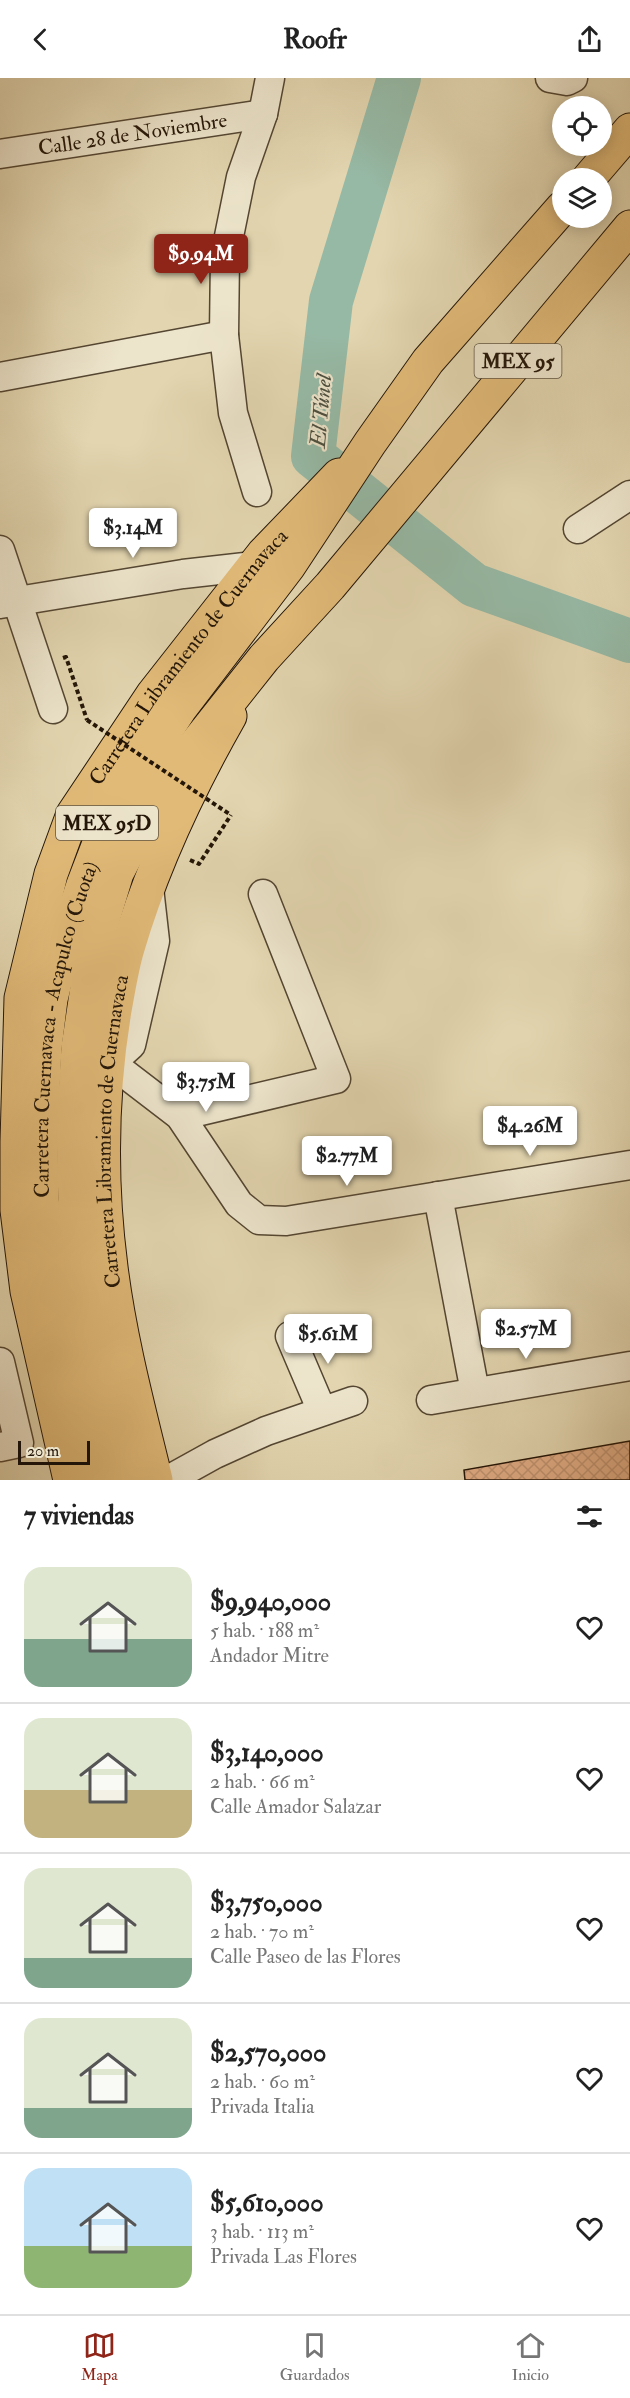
<!DOCTYPE html>
<html lang="es">
<head>
<meta charset="utf-8">
<style>
  body { margin:0; font-family:"IM FELL Double Pica",serif; background:#f6f6f6; color:#222; height:100vh; display:flex; flex-direction:column; font-size:22px; white-space:nowrap }
  * { box-sizing:border-box; margin:0 }
  p { font-size:20px; color:#767676 }
  .icon { flex:none; width:33px; height:33px; fill:none; stroke:currentColor; stroke-width:2; stroke-linecap:round; stroke-linejoin:round }
  .map { position:relative; height:1402px; overflow:hidden }
  .sheet { display:flex; flex-direction:column; background:#fff; flex:1 }
  .sheet>* { flex:none }
  .fabs { position:absolute; left:552px; top:18px; display:grid; gap:12px }
  .fabs a { display:grid; place-items:center; width:60px; height:60px; border-radius:50%; background:#fff; box-shadow:0 3px 15px #0003; font-size:30px }
  .scale { position:absolute; left:18px; bottom:15px; width:72px; box-sizing:border-box; padding-left:6px; border:3px solid #241608; border-top:0; font-size:16px; line-height:21px; white-space:nowrap; color:#241608; -webkit-text-stroke:4px #ece4cb; paint-order:stroke }
  .price { position:absolute; translate:-50% -51px; padding:0 14px; border-radius:6px; background:#fff; color:#222; font-size:20px; line-height:39px; filter:drop-shadow(0 2px 3px #0008) }
  .price::after { content:''; position:absolute; left:50%; top:36px; width:18px; height:14px; margin-left:-9px; background:inherit; clip-path:polygon(0 0,100% 0,50% 100%) }
  .price.active { background:#8f2418; color:#fff }
  ul { padding:0; list-style:none }
  li { display:flex; align-items:center; gap:18px; height:150px; padding:0 24px }
  li+li { border-top:2px solid #e0e0e0 }
  li span { display:grid; place-items:center; flex:none; width:168px; height:120px; border-radius:18px; color:#555 }
  li>.icon { margin-inline-start:auto }
  span .icon { width:72px; height:72px; fill:#fffc; stroke-width:1 }
  li b { font-size:26px }
  h2 { display:flex; justify-content:space-between; align-items:center; height:72px; padding:0 24px; font-size:26px }
  header { display:flex; justify-content:space-between; align-items:center; height:78px; padding:0 24px; background:#fff; font-size:27px; font-weight:800 }
  .dock { display:flex; justify-content:space-around; align-items:center; height:84px; border-top:2px solid #e0e0e0; background:#fff; font-size:16px; color:#767676 }
  .dock a { display:grid; justify-items:center; gap:3px }
  .dock .active { color:#8f2418 }
  .map>svg:first-child { display:block }
</style>
</head>
<body>
<header><svg class="icon" aria-label="back" viewBox="0 0 24 24"><path d="M15 5l-7 7 7 7"/></svg>Roofr<svg class="icon" aria-label="share" viewBox="0 0 24 24"><path d="M12 15V3M7 8l5-5 5 5M5 13v7h14v-7"/></svg></header>
<div class="map">
<svg width="630" height="1402" viewBox="0 0 630 1402">
  <defs>
    <pattern id="building-cross-hatch" width="8" height="8" patternUnits="userSpaceOnUse" patternTransform="scale(1.5)"><rect width="8" height="8" fill="#e1ae87"/><path d="M0 0l8 8M0 8l8-8" fill="none" stroke="#c19573"/></pattern>
  </defs>
  <rect width="100%" height="100%" fill="#e2d5af"/>
  <filter id="stains"><feTurbulence type="fractalNoise" baseFrequency=".00333" numOctaves="4"/><feColorMatrix values="0 0 0 0 .2 0 0 0 0 .09 0 0 0 0 .02 0 0 0 .5 -.17"/></filter>
  <radialGradient id="worn" r=".72"><stop offset=".6" stop-color="#630" stop-opacity="0"/><stop offset="1" stop-color="#630" stop-opacity=".3"/></radialGradient>
  <g fill="none" stroke-linecap="round" stroke-linejoin="round">
    <path stroke="#96b9a5" stroke-width="44" d="M399,0L331,223L313,378L474,507L630,563"/>
  </g>
  <path fill="url(#building-cross-hatch)" stroke="#241608" stroke-width="1.5" d="M630,1363V1402H465L464,1392Z"/>
  <g fill="none" stroke-linecap="round" stroke-linejoin="round">
    <defs>
      <g id="minor">
        <path d="M550,0L567,3L573,0"/>
        <path id="s1" d="M0,76L263,36"/>
        <path d="M0,299L224,257"/>
        <path d="M257,414L233,335L224,257L225,178L241,99L263,36L270,0"/>
        <path d="M578,451L630,417"/>
        <path d="M0,472L53,631"/>
        <path d="M0,526L183,496L254,488"/>
        <path d="M107,978L120,977L131,967L155,863L149,810"/>
        <path d="M107,982L180,1038L239,1126L259,1142L286,1143L630,1087"/>
        <path d="M180,1038L336,1001L263,816"/>
        <path d="M438,1118L475,1314"/>
        <path d="M290,1258L322,1333"/>
        <path d="M0,1284L19,1365L0,1369"/>
        <path d="M431,1322L630,1288"/>
        <path d="M168,1402L215,1376L266,1353L353,1323"/>
      </g>
      <g id="major">
        <path id="s2" d="M70,1402L27,1213L17,1132V1064L21,920L51,796L73,736L153,616L263,476L339,397"/>
        <path id="s3" d="M156,1402C139,1332 120,1261 111,1189C100,1104 101,1017 115,932C119,911 122,890 128,870C152,788 188,712 230,638"/>
      </g>
      <g id="highway">
        <path d="M589,100L630,52"/>
        <path id="s4" d="M102,1402L54,1203L42,1122L41,1052L45,970L51,921L66,859L83,807L108,742L180,631L289,488L370,365L428,283L562,130"/>
        <path d="M128,1402L98,1277L83,1199L75,1128L73,1048L78,969L88,903L98,858L117,795L154,724L191,672L264,580L330,508L630,149"/>
      </g>
    </defs>
    <use href="#minor" stroke="#544632" stroke-width="31"/>
    <use href="#major" stroke="#241608" stroke-width="35"/>
    <use href="#highway" stroke="#241608" stroke-width="35"/>
    <path stroke="#241608" stroke-width="4" stroke-dasharray="4.5 3" stroke-linecap="butt" d="M63,580L66,579L87,642
      M190,782L199,786L231,737"/>
    <use href="#minor" stroke="#ece4cb" stroke-width="28"/>
    <use href="#major" stroke="#e1ba78" stroke-width="33"/>
    <use href="#highway" stroke="#e1ba78" stroke-width="33"/>
    <path stroke="#241608" stroke-width="4" stroke-dasharray="4.5 3" stroke-linecap="butt" d="M87,642L231,737"/>
  </g>
  <g text-anchor="middle" stroke-width="4.5" stroke-linejoin="round" paint-order="stroke">
    <g fill="#ece4cb" stroke="#605442" stroke-width="1.5">
      <rect x="474.5" y="266" width="87" height="34" rx="4.5"/>
      <rect x="56" y="728" width="102" height="34" rx="4.5"/>
    </g>
    <g font-size="20" font-weight="bold" fill="#241608">
      <text x="518" y="290">MEX 95</text>
      <text x="107" y="752">MEX 95D</text>
    </g>
    <g font-size="21" fill="#241608" stroke="#ece4cb">
      <text dy="7" stroke="none"><textPath href="#s1" startOffset="134">Calle 28 de Noviembre</textPath></text>
      <text dy="7" stroke="none"><textPath href="#s2" startOffset="874">Carretera Libramiento de Cuernavaca</textPath></text>
      <text dy="7" stroke="none"><textPath href="#s4" startOffset="460">Carretera Cuernavaca - Acapulco (Cuota)</textPath></text>
      <text dy="7" stroke="none"><textPath href="#s3" startOffset="354">Carretera Libramiento de Cuernavaca</textPath></text>
    </g>
    <g font-size="22" font-style="italic" fill="#4c4f3f" stroke="#ece4cb">
      <text transform="translate(320 333) rotate(-85)" y="8">El Túnel</text>
    </g>
  </g>
  <rect width="100%" height="100%" filter="url(#stains)"/>
  <rect width="100%" height="100%" fill="url(#worn)"/>
</svg>
<div class="fabs">
<a><svg class="icon" aria-label="locate" viewBox="0 0 24 24"><circle cx="12" cy="12" r="6"/><path d="M12 2v4M12 18v4M2 12h4M18 12h4"/></svg></a>
<a><svg class="icon" aria-label="layers" viewBox="0 0 24 24"><path d="M12 4l9 5-9 5-9-5zM3 14l9 5 9-5"/></svg></a>
</div>
<div class="scale">20 m</div>
<b class="price active" style="left:201px;top:207px">$9.94M</b>
<b class="price" style="left:133px;top:481px">$3.14M</b>
<b class="price" style="left:206px;top:1035px">$3.75M</b>
<b class="price" style="left:530px;top:1079px">$4.26M</b>
<b class="price" style="left:347px;top:1109px">$2.77M</b>
<b class="price" style="left:526px;top:1282px">$2.57M</b>
<b class="price" style="left:328px;top:1287px">$5.61M</b>
</div>
<section class="sheet">
<h2>7 viviendas<svg class="icon" aria-label="filters" viewBox="0 0 24 24"><path d="M4 7h16M4 17h16"/><circle cx="9" cy="7" r="2"/><circle cx="15" cy="17" r="2"/></svg></h2>
<ul>
<li><span style="background:linear-gradient(#dfe7d0 60%,#7fa58c 0)"><svg class="icon" aria-label="home" viewBox="0 0 24 24"><path d="M3 11l9-7 9 7M6 9v11h12V9"/></svg></span><div><b>$9,940,000</b><p>5 hab. · 188 m²</p><p>Andador Mitre</p></div><svg class="icon" aria-label="heart" viewBox="0 0 24 24"><path d="M12 20l-8-8c-3-5 5-10 8-4 3-6 11-1 8 4z"/></svg></li>
<li><span style="background:linear-gradient(#dfe7d0 60%,#c2b280 0)"><svg class="icon" aria-label="home" viewBox="0 0 24 24"><path d="M3 11l9-7 9 7M6 9v11h12V9"/></svg></span><div><b>$3,140,000</b><p>2 hab. · 66 m²</p><p>Calle Amador Salazar</p></div><svg class="icon" aria-label="heart" viewBox="0 0 24 24"><path d="M12 20l-8-8c-3-5 5-10 8-4 3-6 11-1 8 4z"/></svg></li>
<li><span style="background:linear-gradient(#dfe7d0 75%,#7fa58c 0)"><svg class="icon" aria-label="home" viewBox="0 0 24 24"><path d="M3 11l9-7 9 7M6 9v11h12V9"/></svg></span><div><b>$3,750,000</b><p>2 hab. · 70 m²</p><p>Calle Paseo de las Flores</p></div><svg class="icon" aria-label="heart" viewBox="0 0 24 24"><path d="M12 20l-8-8c-3-5 5-10 8-4 3-6 11-1 8 4z"/></svg></li>
<li><span style="background:linear-gradient(#dfe7d0 75%,#7fa58c 0)"><svg class="icon" aria-label="home" viewBox="0 0 24 24"><path d="M3 11l9-7 9 7M6 9v11h12V9"/></svg></span><div><b>$2,570,000</b><p>2 hab. · 60 m²</p><p>Privada Italia</p></div><svg class="icon" aria-label="heart" viewBox="0 0 24 24"><path d="M12 20l-8-8c-3-5 5-10 8-4 3-6 11-1 8 4z"/></svg></li>
<li><span style="background:linear-gradient(#bfe0f5 65%,#8fb573 0)"><svg class="icon" aria-label="home" viewBox="0 0 24 24"><path d="M3 11l9-7 9 7M6 9v11h12V9"/></svg></span><div><b>$5,610,000</b><p>3 hab. · 113 m²</p><p>Privada Las Flores</p></div><svg class="icon" aria-label="heart" viewBox="0 0 24 24"><path d="M12 20l-8-8c-3-5 5-10 8-4 3-6 11-1 8 4z"/></svg></li>
</ul>
</section>
<nav class="dock">
<a class="active"><svg class="icon" aria-label="map" viewBox="0 0 24 24"><path d="M3 6l6-2 6 2 6-2v14l-6 2-6-2-6 2zM9 4v14M15 6v14"/></svg>Mapa</a>
<a><svg class="icon" aria-label="saved" viewBox="0 0 24 24"><path d="M7 4h10v16l-5-4-5 4z"/></svg>Guardados</a>
<a><svg class="icon" aria-label="home" viewBox="0 0 24 24"><path d="M3 11l9-7 9 7M6 9v11h12V9"/></svg>Inicio</a>
</nav>
</body>
</html>
